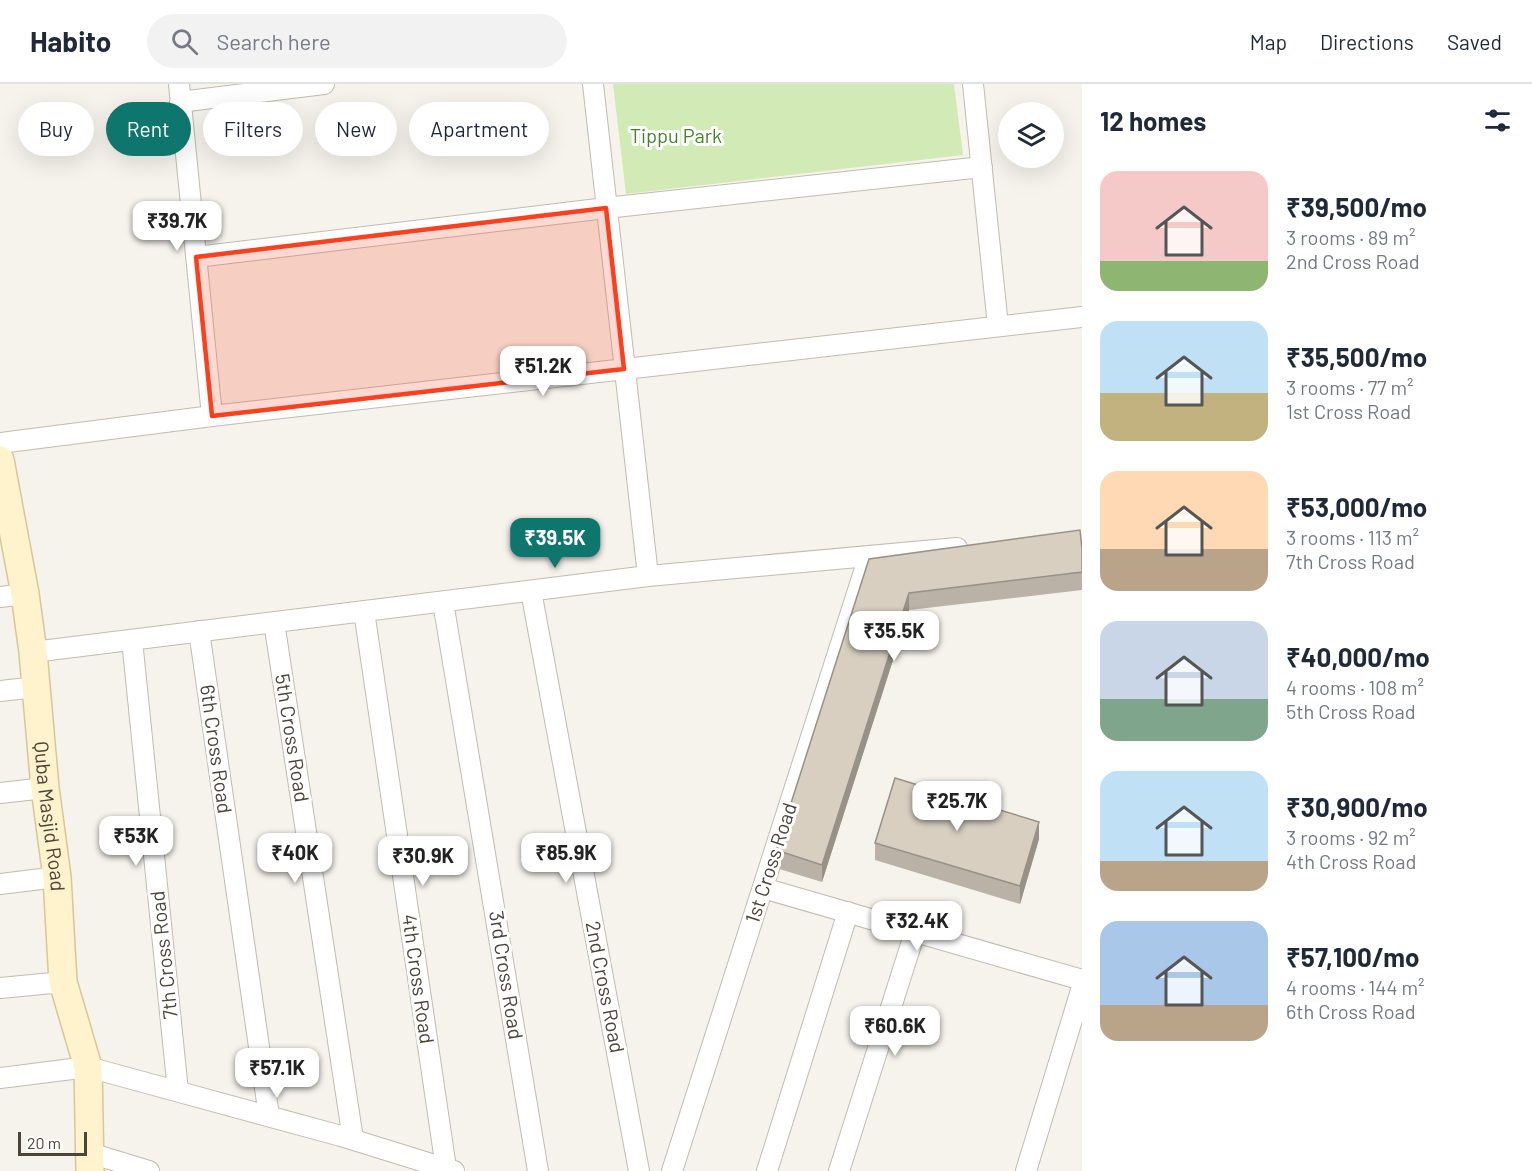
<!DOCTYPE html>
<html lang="en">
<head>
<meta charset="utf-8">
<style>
  body { margin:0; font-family:Barlow,sans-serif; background:#f2f2f3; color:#1f2937; height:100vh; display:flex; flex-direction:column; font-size:22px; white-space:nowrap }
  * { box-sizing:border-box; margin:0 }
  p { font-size:20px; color:#747a83 }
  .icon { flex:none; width:33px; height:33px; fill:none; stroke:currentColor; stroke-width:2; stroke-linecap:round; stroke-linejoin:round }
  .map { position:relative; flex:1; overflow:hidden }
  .sheet { display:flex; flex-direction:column; background:#fff; width:450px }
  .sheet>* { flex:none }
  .banner { position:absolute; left:18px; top:18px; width:570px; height:54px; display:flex; gap:12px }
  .buttons { position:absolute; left:998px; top:18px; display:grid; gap:12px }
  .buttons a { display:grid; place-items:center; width:66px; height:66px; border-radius:50%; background:#fff; box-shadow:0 6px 24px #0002; font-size:30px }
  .scale { position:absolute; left:18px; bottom:15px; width:69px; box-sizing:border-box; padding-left:6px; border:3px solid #4b4439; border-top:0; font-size:16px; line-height:21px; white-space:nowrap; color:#4b4439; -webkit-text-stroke:4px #fff; paint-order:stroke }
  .price { position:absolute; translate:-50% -51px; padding:0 14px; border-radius:12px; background:#fff; color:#222; font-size:20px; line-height:39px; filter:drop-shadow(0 2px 3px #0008) }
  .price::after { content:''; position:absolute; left:50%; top:36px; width:18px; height:14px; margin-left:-9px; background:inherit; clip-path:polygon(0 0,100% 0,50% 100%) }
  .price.current { background:#0f766e; color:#fff }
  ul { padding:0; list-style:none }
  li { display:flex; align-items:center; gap:18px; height:150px; padding:0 18px }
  li span { display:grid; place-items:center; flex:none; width:168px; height:120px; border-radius:18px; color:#555 }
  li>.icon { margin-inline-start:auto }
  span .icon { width:72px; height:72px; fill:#fffc; stroke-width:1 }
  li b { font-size:26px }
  h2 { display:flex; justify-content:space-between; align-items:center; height:72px; padding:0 18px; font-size:26px }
  .tag { padding:0 21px; border-radius:27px; background:#fff; box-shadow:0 6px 24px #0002; font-size:21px; line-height:54px }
  .tag.current { background:#0f766e; color:#fff }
  header { display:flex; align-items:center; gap:36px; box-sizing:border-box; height:84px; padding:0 30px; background:#fff; border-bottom:2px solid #e0e1e3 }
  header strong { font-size:28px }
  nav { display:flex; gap:33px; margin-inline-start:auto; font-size:21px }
  .search { width:420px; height:54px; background:#f2f2f3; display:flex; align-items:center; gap:15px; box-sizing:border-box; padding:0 21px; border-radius:33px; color:#747a83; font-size:22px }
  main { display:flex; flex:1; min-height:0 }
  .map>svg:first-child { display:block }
</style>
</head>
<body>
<header>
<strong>Habito</strong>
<div class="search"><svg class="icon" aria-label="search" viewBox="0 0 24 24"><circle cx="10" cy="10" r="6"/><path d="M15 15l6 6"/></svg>Search here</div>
<nav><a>Map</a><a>Directions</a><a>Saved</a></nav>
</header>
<main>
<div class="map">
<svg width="1082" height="1087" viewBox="0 0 1082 1087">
  <rect width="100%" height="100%" fill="#f6f3ec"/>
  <path fill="#d2eab5" d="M613,0H954L963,71L626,110Z"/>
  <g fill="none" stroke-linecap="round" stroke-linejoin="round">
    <defs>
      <path id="street" d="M179,0L212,332
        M593,0L648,492
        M973,0L998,242
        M180,18L324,0
        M196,173L606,124L982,83
        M0,359L212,332L1082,233
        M531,507L639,1087
        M0,513L25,510
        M443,518L538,1087
        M364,527L446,1084
        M274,538L353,1055
        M199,547L269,1032
        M132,556L178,1007
        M33,568L648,492L957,464
        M0,607L36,603
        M0,709L45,704
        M0,800L57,793
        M763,804L1082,896
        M0,904L63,898
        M0,994L88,983L341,1052L454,1087
        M90,1069L149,1087
        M672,1087L869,472
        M767,1087L848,828
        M839,1087L915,848
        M1026,1087L1082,903"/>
      <g id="secondary">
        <path id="s1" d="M0,376L25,510L33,568L45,704L57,793L63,898L88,983L90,1087"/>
      </g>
    </defs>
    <use href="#street" stroke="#c2bbae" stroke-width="22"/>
    <use href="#secondary" stroke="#d6c79b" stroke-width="30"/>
    <use href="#street" stroke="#fff" stroke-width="20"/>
    <use href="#secondary" stroke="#fff3cd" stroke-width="27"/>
  </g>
  <path fill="#bab2a6" d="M1082,465V506L909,526L822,798L776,784V766L869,475Z
    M1039,755L1020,820L875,776V759Z"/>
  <path fill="#979187" d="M909,509V526L822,798V781Z
    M1039,738V755L1020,820V802Z"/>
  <path fill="#d8cfc1" stroke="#979187" stroke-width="1.5" d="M1080,446L1082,465V488L909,509L822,781L776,766L869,475Z
    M895,694L1039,738L1020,802L875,759Z"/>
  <path fill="#fc3f1d" fill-opacity="0.2" stroke="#fc3f1d" stroke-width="4.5" stroke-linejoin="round" d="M606,124L624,285L212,332L196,173Z"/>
  <g text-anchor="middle" stroke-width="6" stroke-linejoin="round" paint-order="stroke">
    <g font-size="20" fill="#4a7f2a" stroke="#fff">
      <text x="676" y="59">Tippu Park</text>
    </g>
    <g font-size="20" fill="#4b4439" stroke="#fff">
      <text transform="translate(292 654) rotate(81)" y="7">5th Cross Road</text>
      <text transform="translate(216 665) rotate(82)" y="7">6th Cross Road</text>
      <text dy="7" stroke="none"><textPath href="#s1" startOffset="360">Quba Masjid Road</textPath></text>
      <text transform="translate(771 779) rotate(-72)" y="7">1st Cross Road</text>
      <text transform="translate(164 871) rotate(-96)" y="7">7th Cross Road</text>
      <text transform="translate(506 891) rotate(81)" y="7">3rd Cross Road</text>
      <text transform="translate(418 895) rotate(82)" y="7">4th Cross Road</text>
      <text transform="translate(605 903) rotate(79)" y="7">2nd Cross Road</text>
    </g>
  </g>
</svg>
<div class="buttons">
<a><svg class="icon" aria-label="layers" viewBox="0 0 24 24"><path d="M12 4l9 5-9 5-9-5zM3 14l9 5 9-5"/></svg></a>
</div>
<div class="scale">20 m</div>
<b class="price" style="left:177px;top:168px">₹39.7K</b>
<b class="price" style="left:543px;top:313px">₹51.2K</b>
<b class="price current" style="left:555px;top:485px">₹39.5K</b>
<b class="price" style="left:894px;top:578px">₹35.5K</b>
<b class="price" style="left:957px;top:748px">₹25.7K</b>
<b class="price" style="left:136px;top:783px">₹53K</b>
<b class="price" style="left:295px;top:800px">₹40K</b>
<b class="price" style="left:566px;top:800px">₹85.9K</b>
<b class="price" style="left:423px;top:803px">₹30.9K</b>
<b class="price" style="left:917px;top:868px">₹32.4K</b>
<b class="price" style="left:895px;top:973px">₹60.6K</b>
<b class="price" style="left:277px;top:1015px">₹57.1K</b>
<div class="banner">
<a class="tag">Buy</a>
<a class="tag current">Rent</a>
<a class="tag">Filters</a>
<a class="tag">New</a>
<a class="tag">Apartment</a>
</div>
</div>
<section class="sheet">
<h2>12 homes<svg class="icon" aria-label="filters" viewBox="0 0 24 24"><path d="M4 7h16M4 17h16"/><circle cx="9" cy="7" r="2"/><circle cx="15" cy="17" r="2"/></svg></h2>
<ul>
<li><span style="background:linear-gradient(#f6c9c9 75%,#8fb573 0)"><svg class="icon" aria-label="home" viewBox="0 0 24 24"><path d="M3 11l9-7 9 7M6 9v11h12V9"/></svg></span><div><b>₹39,500/mo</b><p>3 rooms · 89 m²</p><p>2nd Cross Road</p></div></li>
<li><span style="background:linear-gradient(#bfe0f5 60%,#c2b280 0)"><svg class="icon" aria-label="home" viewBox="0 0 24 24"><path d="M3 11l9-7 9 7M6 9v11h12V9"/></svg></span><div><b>₹35,500/mo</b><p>3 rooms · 77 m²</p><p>1st Cross Road</p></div></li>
<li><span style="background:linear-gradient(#ffd9b3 65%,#b9a48a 0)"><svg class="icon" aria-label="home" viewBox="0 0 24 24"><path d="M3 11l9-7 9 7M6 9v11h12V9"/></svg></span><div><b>₹53,000/mo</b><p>3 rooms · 113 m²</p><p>7th Cross Road</p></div></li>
<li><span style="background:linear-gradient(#c9d6e8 65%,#7fa58c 0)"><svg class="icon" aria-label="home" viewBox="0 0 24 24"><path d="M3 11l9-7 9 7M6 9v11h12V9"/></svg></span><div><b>₹40,000/mo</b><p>4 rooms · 108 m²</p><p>5th Cross Road</p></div></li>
<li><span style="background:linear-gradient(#bfe0f5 75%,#b9a48a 0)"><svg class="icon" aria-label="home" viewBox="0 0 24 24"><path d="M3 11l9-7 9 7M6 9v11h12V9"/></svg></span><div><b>₹30,900/mo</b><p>3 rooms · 92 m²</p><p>4th Cross Road</p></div></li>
<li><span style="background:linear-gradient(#a9c7e8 70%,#b9a48a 0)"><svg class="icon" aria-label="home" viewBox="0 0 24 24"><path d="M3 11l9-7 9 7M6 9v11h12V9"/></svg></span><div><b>₹57,100/mo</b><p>4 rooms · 144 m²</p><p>6th Cross Road</p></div></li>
</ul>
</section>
</main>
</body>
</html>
